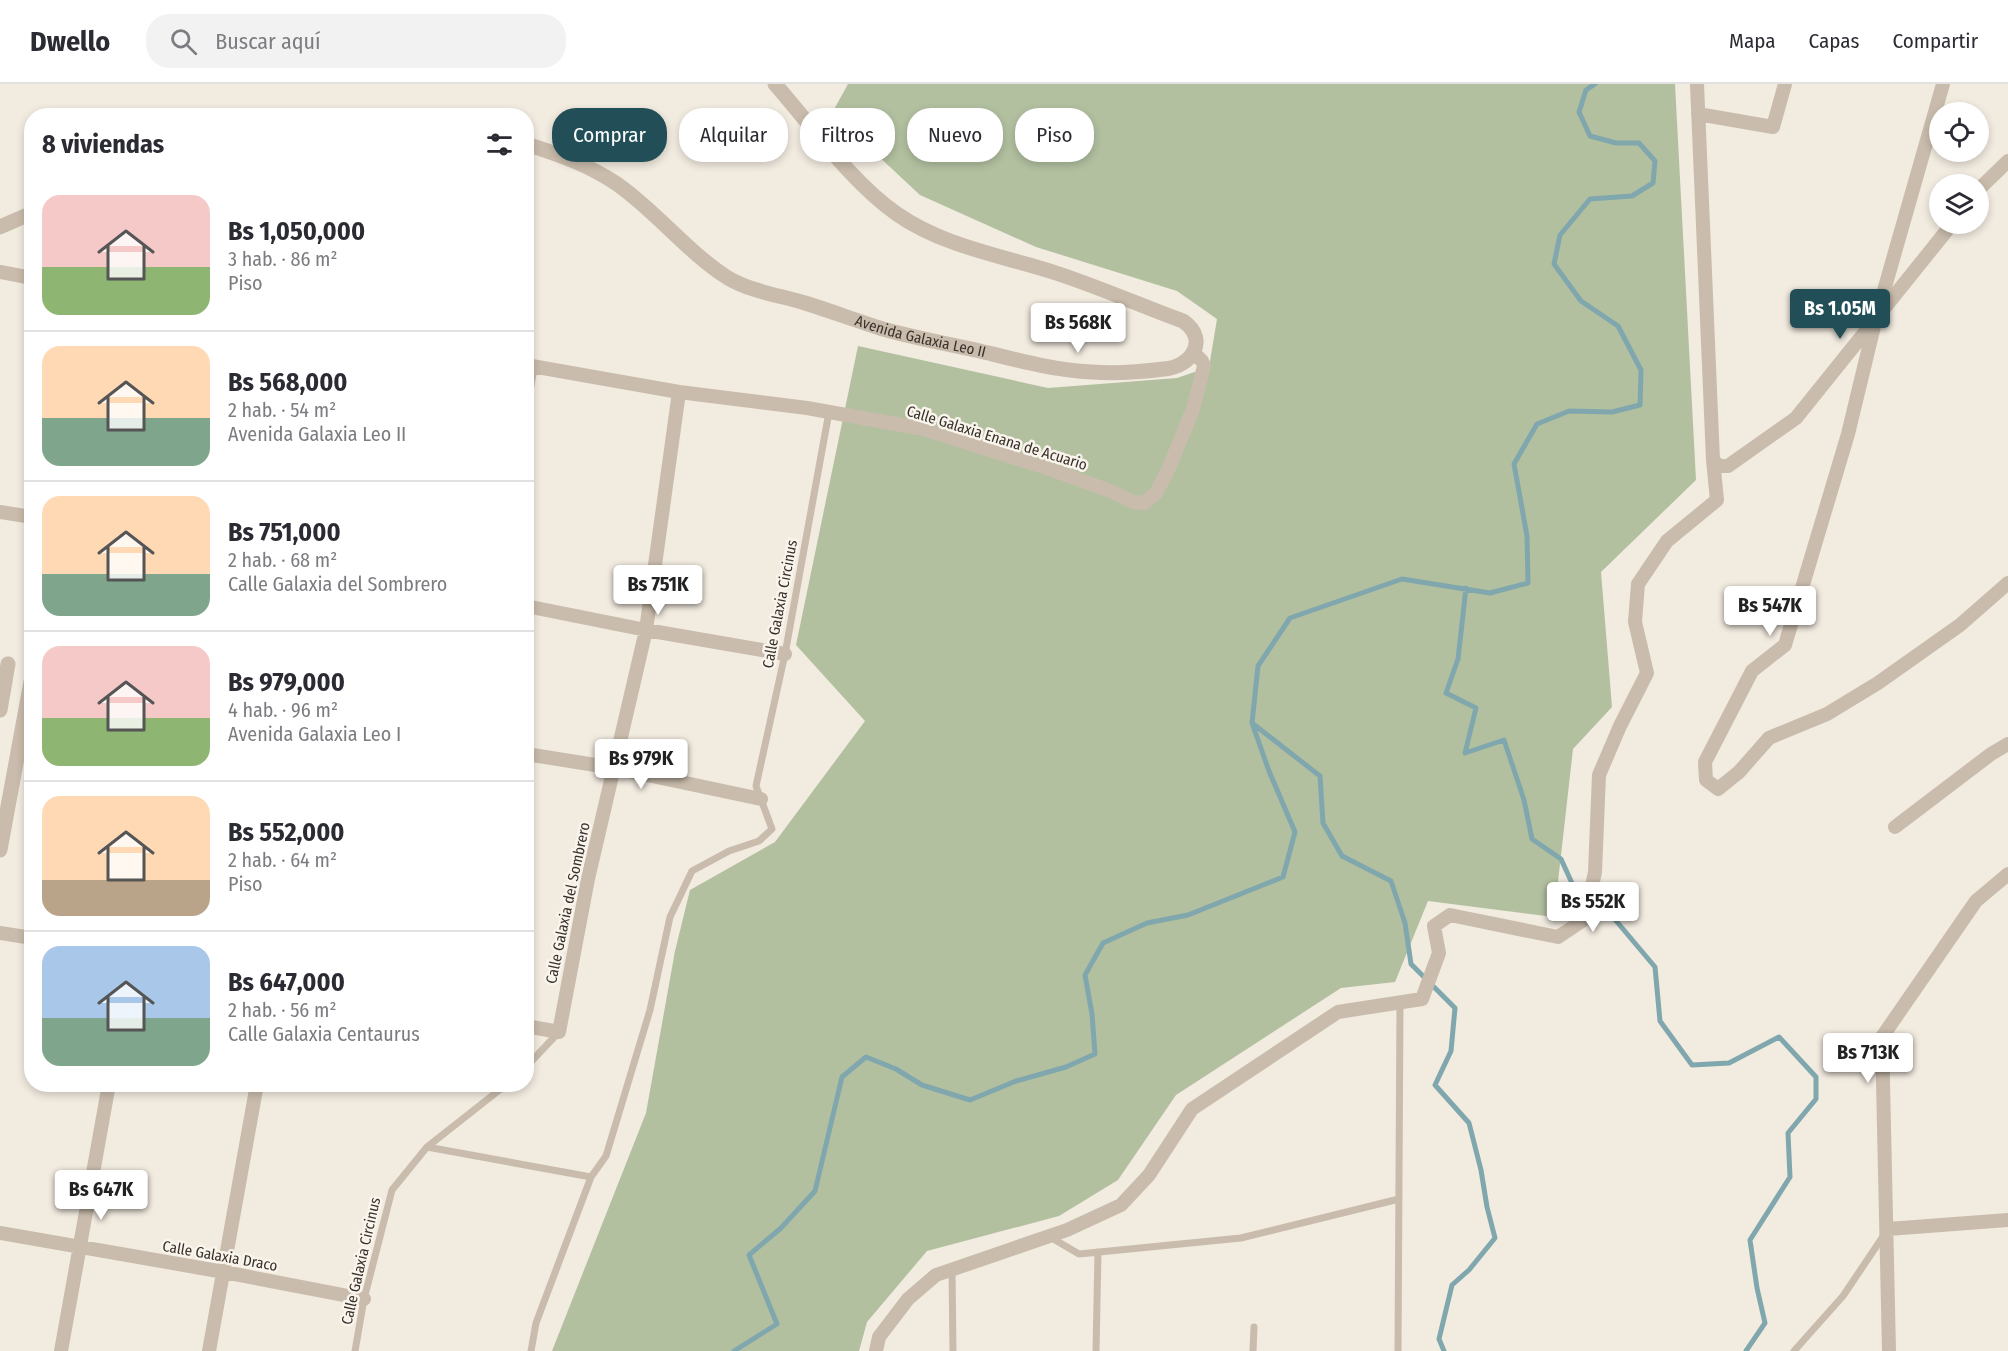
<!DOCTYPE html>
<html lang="es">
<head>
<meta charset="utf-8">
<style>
  body { margin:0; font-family:"Fira Sans Condensed",sans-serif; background:#f2f2f3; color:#2b2b33; height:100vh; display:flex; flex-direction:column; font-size:22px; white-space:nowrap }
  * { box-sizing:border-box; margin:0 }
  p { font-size:20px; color:#7c7c81 }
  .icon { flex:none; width:33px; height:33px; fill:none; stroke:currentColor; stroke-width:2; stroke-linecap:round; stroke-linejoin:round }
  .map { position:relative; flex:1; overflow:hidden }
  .sheet { position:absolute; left:24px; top:24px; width:510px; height:984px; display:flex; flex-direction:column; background:#fff; border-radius:24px; box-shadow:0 3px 9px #0003 }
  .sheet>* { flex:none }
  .hud { position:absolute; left:552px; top:24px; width:570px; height:54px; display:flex; gap:12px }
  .controls { position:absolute; left:1929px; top:18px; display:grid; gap:12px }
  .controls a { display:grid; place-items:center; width:60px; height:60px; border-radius:50%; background:#fff; box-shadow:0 3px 9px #0003; font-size:30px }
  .price { position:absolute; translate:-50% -51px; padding:0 14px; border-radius:6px; background:#fff; color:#222; font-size:20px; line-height:39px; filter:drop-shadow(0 2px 3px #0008) }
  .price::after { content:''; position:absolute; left:50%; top:36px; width:18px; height:14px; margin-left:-9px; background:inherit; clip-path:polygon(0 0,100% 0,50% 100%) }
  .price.selected { background:#224f57; color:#fff }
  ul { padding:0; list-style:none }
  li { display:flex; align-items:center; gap:18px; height:150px; padding:0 18px }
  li+li { border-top:2px solid #e1e1e2 }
  li span { display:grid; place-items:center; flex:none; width:168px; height:120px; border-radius:18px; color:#555 }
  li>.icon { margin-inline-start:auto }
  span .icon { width:72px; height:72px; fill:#fffc; stroke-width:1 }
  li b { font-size:26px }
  h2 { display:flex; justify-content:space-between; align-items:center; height:72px; padding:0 18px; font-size:26px }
  .tag { padding:0 21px; border-radius:24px; background:#fff; box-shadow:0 3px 9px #0003; font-size:21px; line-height:54px }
  .tag.selected { background:#224f57; color:#fff }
  header { display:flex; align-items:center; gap:36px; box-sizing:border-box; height:84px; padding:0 30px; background:#fff; border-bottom:2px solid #e1e1e2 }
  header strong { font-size:28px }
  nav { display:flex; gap:33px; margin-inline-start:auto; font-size:21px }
  .search { width:420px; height:54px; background:#f2f2f3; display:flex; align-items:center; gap:15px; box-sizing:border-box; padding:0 21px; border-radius:24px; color:#7c7c81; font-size:22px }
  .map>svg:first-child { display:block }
</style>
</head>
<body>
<header>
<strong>Dwello</strong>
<div class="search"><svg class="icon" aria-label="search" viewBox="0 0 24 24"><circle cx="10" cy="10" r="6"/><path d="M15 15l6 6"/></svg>Buscar aquí</div>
<nav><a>Mapa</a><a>Capas</a><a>Compartir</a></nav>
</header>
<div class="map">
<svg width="2008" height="1267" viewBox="0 0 2008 1267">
  <rect width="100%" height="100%" fill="#f2ebe0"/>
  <path fill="#b2c0a0" d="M848,0H1675L1696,396L1601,488L1612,623L1573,665L1554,833L1428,817L1395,898L1341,904L1176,1011L1118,1096L1059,1132L927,1167L867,1238L859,1267H552L646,1029L675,867L690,806L775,758L865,637L796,561L858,262L1048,304L1177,294L1209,283L1217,235L1177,207L1036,163L920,111L832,29Z"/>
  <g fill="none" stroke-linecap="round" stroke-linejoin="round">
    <path stroke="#80a7ad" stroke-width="5" d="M1466,504L1458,575L1446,609L1476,624L1465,669L1504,656L1524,716L1532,755L1561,775L1576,808L1581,811
      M1252,639L1320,692L1323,739L1342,772L1391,797L1405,839L1411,880L1455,924L1451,967L1435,1001L1469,1039L1481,1086L1487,1123L1495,1154L1469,1186L1452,1201L1439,1255L1444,1267
      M1597,821L1607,826L1655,883L1660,937L1692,981L1729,979L1779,953L1816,993V1015L1788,1049L1790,1093L1750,1156L1757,1204L1765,1239L1746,1267
      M734,1267L777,1240L749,1171L781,1144L815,1107L842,993L866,973L896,985L922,1001L970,1016L1016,997L1066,983L1095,970L1092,930L1085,891L1103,859L1147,839L1188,831L1283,793L1295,748L1269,687L1252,639L1258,582L1290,534L1402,495L1490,509L1528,499L1527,452L1514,380L1537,340L1569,327L1612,328L1640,321L1641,286L1618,242L1581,217L1554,180L1560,151L1590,115L1632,112L1653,99L1655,77L1639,59H1616L1590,52L1579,28L1586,6L1595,0"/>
    <path stroke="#c9bcac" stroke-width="7" d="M526,983L559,948
      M427,1063L591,1093
      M1050,1153L1079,1170L1241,1154L1399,1115
      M952,1186L953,1267
      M355,1267L364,1215L392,1106L427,1063L507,1000
      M531,1267L536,1239L591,1093L606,1072L650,926L670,833L692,787L729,767L759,757L772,745L756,702L785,570L829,328
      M1096,1267L1098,1168
      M1253,1267L1254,1243
      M1398,1267L1400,919
      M1794,1267L1843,1212L1884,1151"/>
    <path stroke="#c9bcac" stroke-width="14" d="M1943,0L1875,238L1848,350L1785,561L1752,587L1705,678L1706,696L1718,705L1739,688L1769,654L1827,630L1878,599L1960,541L2008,499
      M1698,30L1773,43L1785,0
      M1978,106L2008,77
      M0,188L32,194
      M526,281L679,308L807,324L924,345L1047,384L1113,408L1133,418L1144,419L1156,409L1168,386L1193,325L1204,282L1202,277L1193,268
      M526,310L531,281
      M1713,376L1719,382H1728L1796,334L1952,140
      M0,428L32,433
      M526,522L646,546L785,570
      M526,670L614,684L761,715
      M1895,743L1991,670L2008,660
      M0,849L32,854
      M526,942L559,948L588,795L646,546L679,308
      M1888,1145L2008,1136
      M0,1149L224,1188L364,1215
      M61,1267L109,1000
      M209,1267L257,1000
      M876,1267L879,1253L908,1215L936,1191L1067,1146L1121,1121L1149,1091L1192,1025L1338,928L1422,915L1439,869L1434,842L1450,831L1558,853L1585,835L1595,788L1599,691L1620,642L1647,589L1635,538L1638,500L1667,457L1717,416L1713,376L1697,0
      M1889,1267L1882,953L1976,817L2008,790"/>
    <g stroke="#c9bcac" stroke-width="15">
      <path id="s1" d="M526,60C558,70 589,81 617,100C657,128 687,168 728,194C752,208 779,211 805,219C831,227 857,237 883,245C915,254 948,260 980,267C1017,276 1053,286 1092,288C1115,290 1140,288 1164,285C1191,283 1210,256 1183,237C1142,222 1101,204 1059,190C1005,172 944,163 897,130C852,99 811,41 775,0"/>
      <path d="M0,143L32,129"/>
      <path d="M0,626L8,580"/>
      <path d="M0,766L32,592"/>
    </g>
  </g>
  <g text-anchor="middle" stroke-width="5" stroke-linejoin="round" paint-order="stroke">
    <g font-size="15" fill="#38302a" stroke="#f9f4ec">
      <text dy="5" stroke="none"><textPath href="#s1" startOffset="447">Avenida Galaxia Leo II</textPath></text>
      <text transform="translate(997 354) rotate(17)" y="5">Calle Galaxia Enana de Acuario</text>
      <text transform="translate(780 520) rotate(-79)" y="5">Calle Galaxia Circinus</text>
      <text transform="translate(568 819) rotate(-78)" y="5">Calle Galaxia del Sombrero</text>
      <text transform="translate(220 1172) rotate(10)" y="5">Calle Galaxia Draco</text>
      <text transform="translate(361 1177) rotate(-77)" y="5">Calle Galaxia Circinus</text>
    </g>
  </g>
</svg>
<div class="controls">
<a><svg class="icon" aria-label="locate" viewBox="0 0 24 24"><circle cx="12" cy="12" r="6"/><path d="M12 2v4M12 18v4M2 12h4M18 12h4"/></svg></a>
<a><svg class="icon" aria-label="layers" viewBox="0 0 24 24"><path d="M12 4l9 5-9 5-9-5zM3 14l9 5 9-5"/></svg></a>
</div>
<b class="price selected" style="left:1840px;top:256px">Bs 1.05M</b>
<b class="price" style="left:1078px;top:270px">Bs 568K</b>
<b class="price" style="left:658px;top:532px">Bs 751K</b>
<b class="price" style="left:1770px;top:553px">Bs 547K</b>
<b class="price" style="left:641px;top:706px">Bs 979K</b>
<b class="price" style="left:1593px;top:849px">Bs 552K</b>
<b class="price" style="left:1868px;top:1000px">Bs 713K</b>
<b class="price" style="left:101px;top:1137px">Bs 647K</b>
<div class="hud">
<a class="tag selected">Comprar</a>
<a class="tag">Alquilar</a>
<a class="tag">Filtros</a>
<a class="tag">Nuevo</a>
<a class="tag">Piso</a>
</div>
<section class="sheet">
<h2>8 viviendas<svg class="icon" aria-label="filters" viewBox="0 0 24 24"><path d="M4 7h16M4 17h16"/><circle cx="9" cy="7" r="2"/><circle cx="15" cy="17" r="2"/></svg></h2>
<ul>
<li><span style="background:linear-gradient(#f6c9c9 60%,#8fb573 0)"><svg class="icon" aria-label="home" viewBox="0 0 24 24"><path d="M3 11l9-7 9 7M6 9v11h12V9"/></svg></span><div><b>Bs 1,050,000</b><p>3 hab. · 86 m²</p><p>Piso</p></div></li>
<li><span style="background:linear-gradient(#ffd9b3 60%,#7fa58c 0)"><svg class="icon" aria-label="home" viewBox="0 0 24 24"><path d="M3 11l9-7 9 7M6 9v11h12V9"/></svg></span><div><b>Bs 568,000</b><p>2 hab. · 54 m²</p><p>Avenida Galaxia Leo II</p></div></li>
<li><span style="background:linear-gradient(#ffd9b3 65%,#7fa58c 0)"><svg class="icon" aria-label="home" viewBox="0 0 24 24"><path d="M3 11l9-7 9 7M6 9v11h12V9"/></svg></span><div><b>Bs 751,000</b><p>2 hab. · 68 m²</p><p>Calle Galaxia del Sombrero</p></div></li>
<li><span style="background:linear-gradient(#f6c9c9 60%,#8fb573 0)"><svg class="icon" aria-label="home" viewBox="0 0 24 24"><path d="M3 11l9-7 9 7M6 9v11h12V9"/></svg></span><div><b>Bs 979,000</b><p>4 hab. · 96 m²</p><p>Avenida Galaxia Leo I</p></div></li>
<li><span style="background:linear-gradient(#ffd9b3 70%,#b9a48a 0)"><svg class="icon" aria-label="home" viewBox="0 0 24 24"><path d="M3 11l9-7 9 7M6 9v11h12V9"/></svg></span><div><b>Bs 552,000</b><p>2 hab. · 64 m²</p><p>Piso</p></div></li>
<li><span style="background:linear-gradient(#a9c7e8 60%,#7fa58c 0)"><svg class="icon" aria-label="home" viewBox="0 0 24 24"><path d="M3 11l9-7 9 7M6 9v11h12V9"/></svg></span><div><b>Bs 647,000</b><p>2 hab. · 56 m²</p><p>Calle Galaxia Centaurus</p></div></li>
</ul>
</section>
</div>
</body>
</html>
